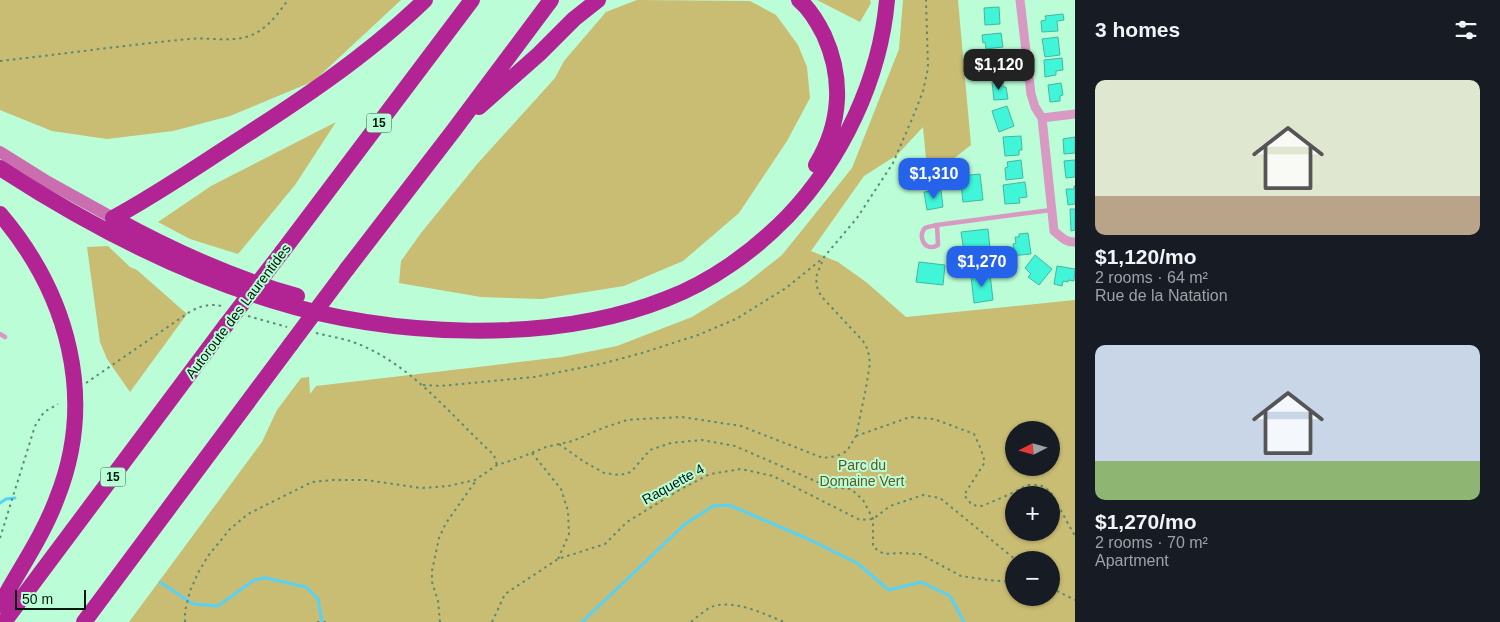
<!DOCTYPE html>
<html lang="en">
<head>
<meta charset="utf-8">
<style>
  body { margin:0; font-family:Helvetica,sans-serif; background:#20242c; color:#f1f3f6; height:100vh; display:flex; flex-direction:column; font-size:19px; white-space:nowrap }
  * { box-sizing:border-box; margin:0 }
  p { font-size:16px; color:#9ea1a6 }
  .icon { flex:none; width:28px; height:28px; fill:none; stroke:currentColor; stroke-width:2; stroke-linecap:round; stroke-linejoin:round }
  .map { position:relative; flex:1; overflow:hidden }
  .side { display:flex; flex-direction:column; background:#171b24; width:425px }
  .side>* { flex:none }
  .needle { width:32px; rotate:264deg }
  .buttons { position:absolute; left:1005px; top:421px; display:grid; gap:10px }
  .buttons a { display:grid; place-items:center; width:55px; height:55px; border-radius:50%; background:#171b24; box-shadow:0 1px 4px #0004; font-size:25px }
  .scale { position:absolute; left:15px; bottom:12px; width:71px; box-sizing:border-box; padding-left:5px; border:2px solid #01190c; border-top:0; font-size:14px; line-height:18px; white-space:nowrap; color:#01190c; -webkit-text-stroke:4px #bafdd7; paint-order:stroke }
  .price { position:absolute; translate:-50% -42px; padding:0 11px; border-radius:10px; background:#2563eb; color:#fff; font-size:16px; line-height:32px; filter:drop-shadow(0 1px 2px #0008) }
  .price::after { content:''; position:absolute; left:50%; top:30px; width:15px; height:11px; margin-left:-8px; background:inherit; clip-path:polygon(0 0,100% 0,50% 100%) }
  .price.current { background:#222; color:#fff }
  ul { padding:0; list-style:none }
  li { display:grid; align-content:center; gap:10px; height:265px; padding:0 20px }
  li span { display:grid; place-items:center; height:155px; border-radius:10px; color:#555 }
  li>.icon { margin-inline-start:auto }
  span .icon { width:90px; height:90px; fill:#fffc; stroke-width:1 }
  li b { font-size:21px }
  h2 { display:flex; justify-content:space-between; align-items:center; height:60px; padding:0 20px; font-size:21px }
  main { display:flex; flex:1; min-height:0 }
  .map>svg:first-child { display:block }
</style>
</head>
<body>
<main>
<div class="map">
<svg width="1075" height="622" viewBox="0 0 1075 622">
  <rect width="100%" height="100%" fill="#bafdd7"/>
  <path fill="#c9bc73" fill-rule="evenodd" d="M0,0H401L314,81L230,116L173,131L107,139L52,131L0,110Z
    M637,0L750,1L776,15L798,45L807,67L810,98L787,141L739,213L683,261L624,286L542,299L481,297L399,283L401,261L421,233L478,163L555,78L564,61L606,12Z
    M817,0H870L871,3L860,22Z
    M903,0H958L971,145L928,179L923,127L897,155L864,176L811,251L838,262L866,282L906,317L1075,300V622H129L262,442L277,410L301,378L309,377L310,394L316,386L562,357L617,346L692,317L744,285L782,255L852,168L899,49ZM1014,430H1051V468H1014ZM1014,495H1051V532H1014ZM1014,560H1051V598H1014Z
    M336,122L295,185L238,254L190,239L158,222L211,186Z
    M108,246L130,267L137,270L187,314L130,392L107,359L100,342L87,247Z"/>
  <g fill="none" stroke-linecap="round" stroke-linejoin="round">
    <path stroke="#58d2f4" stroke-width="3" d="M0,503L6,499L15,498
      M160,582L193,604L218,606L254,580L266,578L306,587L318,599L322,622
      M582,622L685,524L713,506L729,505L806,538L857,563L889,590L921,582L950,596L964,622"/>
  </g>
  <path fill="#40f5d8" stroke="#47b6a2" d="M999,7L1000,24L985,25L984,8Z
    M1063,14L1064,20L1057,21L1058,31L1042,32L1041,21L1046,20L1045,16Z
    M1001,33L1003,47L986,49L985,42L983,43L982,35Z
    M1058,37L1060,55L1045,57L1042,39Z
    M1003,54L1004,60L1006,59L1008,71L993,73L991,61H994L993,56Z
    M1062,58L1063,70L1056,71V75L1045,77L1044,60Z
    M1003,81V87H1006L1008,99L994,100L992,82Z
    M1061,83L1063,95L1060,96V101L1050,102L1048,85Z
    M1007,106L1014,126L999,132L992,111Z
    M1021,136L1022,150H1019V155L1005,156L1003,137Z
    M1075,137V153L1064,154L1063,139Z
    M1021,160L1023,178L1006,180L1005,168L1008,167L1007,162Z
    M1075,160V177L1066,178L1064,161Z
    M980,174L983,200L963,202L960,176Z
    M1025,182L1027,197L1019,198L1020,203L1005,204L1003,185Z
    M1074,186H1075V204L1068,205L1066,189H1074Z
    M941,190L943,207L927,210L924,192Z
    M1070,209H1075V230L1071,231Z
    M988,229L990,249L964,252L961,232Z
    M1028,233L1031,254L1010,256L1009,250L1014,249L1013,244L1016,243L1015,237H1019V234Z
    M1035,255L1052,269L1039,285L1028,277L1031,274L1025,268Z
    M919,262L945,265L943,285L916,282Z
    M1057,266L1075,269L1074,281L1068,280V282L1063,281L1062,286L1054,284Z
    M990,274L993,300L974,303L971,276Z"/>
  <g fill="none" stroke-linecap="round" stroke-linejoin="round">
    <path stroke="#5c8a70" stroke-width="2" stroke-dasharray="2.5 4" stroke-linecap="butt" d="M0,61C63,54 126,45 189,39C208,37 228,42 246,37C265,32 277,15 288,0
      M248,316L287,327
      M316,333C328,336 341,338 353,342C411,363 450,415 494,455L497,465
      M86,383L191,311C203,305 213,303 225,307
      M423,385L441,386L534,377L601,364L642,353L698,335L736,319L786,288L822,259
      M856,436L910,417L934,419L974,434L980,447L985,462L964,495L972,505L982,506L1008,495L1028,485H1040L1050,491L1075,536
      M559,444L583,461L604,473L620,475L631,472L650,450L671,443L702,440L735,446L829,487L851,489L863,500L873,519V547L884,554L899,553L920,554L961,576L988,580L1014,582
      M532,453L561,489L568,511L569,534L558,559
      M0,538L35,426L44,412L58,404
      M1051,588L1075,600
      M185,622V611L190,591L198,573L208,556L230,529L248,514L312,482L333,480H366L421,488L448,486L475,480L497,465L519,458L546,447L573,441L603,428L627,420L641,419L682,417L741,426L823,458L837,456L847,451L856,436L866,388L870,363L868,350L863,341L821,296L817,287L816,277L824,257L857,218L893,163L915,112L923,91L928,68L926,0
      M317,622H330
      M440,622L438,601L432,582V571L439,538L446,523L475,482
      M492,622L505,594L558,559L605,544L627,522L681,489L710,474L741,469L773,476L860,520L873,519L890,506L923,495L940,498L1016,560
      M691,622C697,617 703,612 709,608C729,597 765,614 784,622"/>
    <path stroke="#d899c3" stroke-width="4.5" d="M937,225L1051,210
      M937,225L938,245C925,253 917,236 925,228C929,226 934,226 937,225Z
      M0,334L5,337"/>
    <path stroke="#d899c3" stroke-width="9" d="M1020,0L1031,94L1035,107L1042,118L1054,231C1060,236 1066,243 1075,242
      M1042,118L1075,114"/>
    <path stroke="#ca6eaf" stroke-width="12" d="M0,152L48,182L113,218"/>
    <path stroke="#b22493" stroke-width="16" d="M799,0C810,9 818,23 824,35C844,79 841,124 816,165
      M479,107L539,54L574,19L598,0
      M0,168C83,222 176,271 271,300C389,337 550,345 666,299C711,282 754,251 788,216C842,159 880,79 887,0
      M0,214C68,294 97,398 57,498C43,536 19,570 0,605
      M113,218C171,250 232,278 297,296
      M113,218C152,197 189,172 226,148C296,103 365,58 425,0
      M282,252L472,0
      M347,269L454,130L551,0
      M4,622L226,325
      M84,622L291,344"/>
    <path stroke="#b22493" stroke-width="16" d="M226,325L282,252
      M291,344L347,269"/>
  </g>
  <g text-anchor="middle" stroke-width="4" stroke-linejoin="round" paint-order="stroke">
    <g fill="#bafdd7" stroke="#385d49" stroke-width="1">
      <rect x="366.5" y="113.5" width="25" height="19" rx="4"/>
      <rect x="100.5" y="467.5" width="25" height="19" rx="4"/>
    </g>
    <g font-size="12" font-weight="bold" fill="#01190c">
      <text x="379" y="127">15</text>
      <text x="113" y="481">15</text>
    </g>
    <g font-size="14" fill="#01190c" stroke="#bafdd7">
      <text transform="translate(238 311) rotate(-53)" y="5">Autoroute des Laurentides</text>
      <text transform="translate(673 484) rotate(-29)" y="5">Raquette 4</text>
    </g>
    <g font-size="14" fill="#605724" stroke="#bafdd7">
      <text x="862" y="470">Parc du<tspan x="862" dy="16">Domaine Vert</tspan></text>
    </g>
  </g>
</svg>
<div class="buttons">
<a><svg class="needle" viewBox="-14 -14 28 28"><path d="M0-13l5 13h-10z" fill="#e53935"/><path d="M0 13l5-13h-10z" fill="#9ea1a6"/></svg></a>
<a>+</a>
<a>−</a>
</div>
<div class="scale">50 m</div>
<b class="price current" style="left:999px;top:91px">$1,120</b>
<b class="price" style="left:934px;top:200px">$1,310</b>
<b class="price" style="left:982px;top:288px">$1,270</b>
</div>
<section class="side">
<h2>3 homes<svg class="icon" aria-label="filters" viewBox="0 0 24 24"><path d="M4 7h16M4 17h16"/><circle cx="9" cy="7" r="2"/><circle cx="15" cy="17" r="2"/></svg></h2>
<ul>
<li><span style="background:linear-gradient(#dfe7d0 75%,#b9a48a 0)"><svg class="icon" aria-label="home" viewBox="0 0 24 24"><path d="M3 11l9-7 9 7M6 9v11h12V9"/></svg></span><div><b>$1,120/mo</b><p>2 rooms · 64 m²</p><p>Rue de la Natation</p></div></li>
<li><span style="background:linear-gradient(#c9d6e8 75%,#8fb573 0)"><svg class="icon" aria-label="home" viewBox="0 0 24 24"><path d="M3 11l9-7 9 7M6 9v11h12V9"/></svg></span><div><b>$1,270/mo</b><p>2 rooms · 70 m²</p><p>Apartment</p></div></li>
</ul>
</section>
</main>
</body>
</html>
